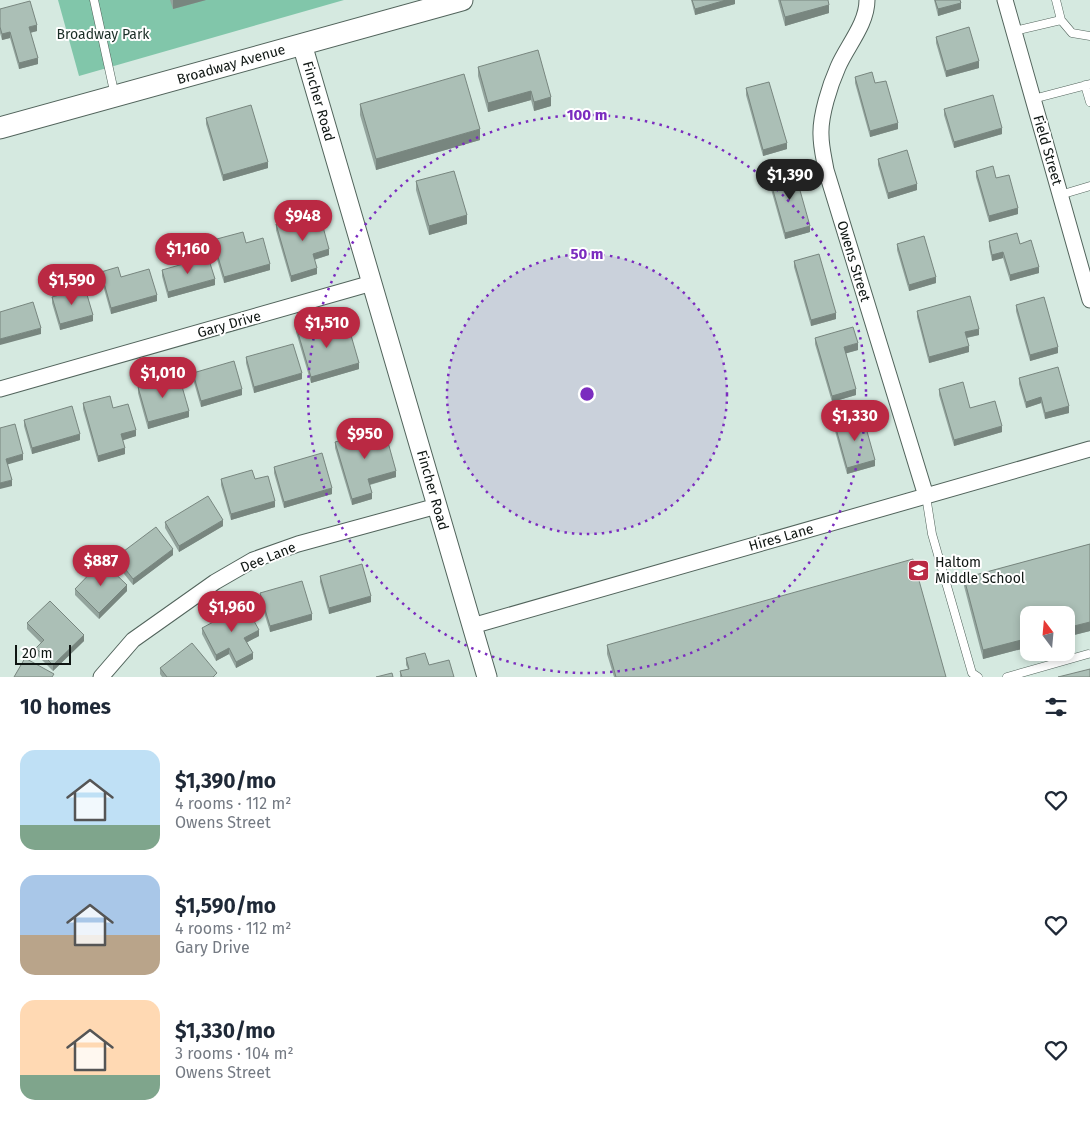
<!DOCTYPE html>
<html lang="en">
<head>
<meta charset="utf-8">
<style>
  body { margin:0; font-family:"Fira Sans",sans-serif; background:#f2f2f3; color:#1f2937; height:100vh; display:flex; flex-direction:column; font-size:19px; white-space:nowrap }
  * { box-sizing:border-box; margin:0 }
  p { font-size:16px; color:#747a83 }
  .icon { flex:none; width:28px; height:28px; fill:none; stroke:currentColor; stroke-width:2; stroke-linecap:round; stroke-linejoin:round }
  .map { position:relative; height:677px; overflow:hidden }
  .side { display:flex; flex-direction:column; background:#fff; flex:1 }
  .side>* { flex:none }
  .needle { width:32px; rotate:344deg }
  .tools { position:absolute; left:1020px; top:606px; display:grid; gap:10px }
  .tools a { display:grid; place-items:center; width:55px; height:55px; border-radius:10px; background:#fff; box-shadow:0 2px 8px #0003; font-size:25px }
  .scale { position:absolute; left:15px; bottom:12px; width:56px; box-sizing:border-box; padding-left:5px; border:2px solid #0f1613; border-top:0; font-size:14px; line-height:18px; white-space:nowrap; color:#0f1613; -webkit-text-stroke:4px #fff; paint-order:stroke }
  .price { position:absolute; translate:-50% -42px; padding:0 11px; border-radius:18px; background:#ba2943; color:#fff; font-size:16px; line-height:32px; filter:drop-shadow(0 1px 2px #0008) }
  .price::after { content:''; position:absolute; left:50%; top:30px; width:15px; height:11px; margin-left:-8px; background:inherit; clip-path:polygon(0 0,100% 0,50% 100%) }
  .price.on { background:#222; color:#fff }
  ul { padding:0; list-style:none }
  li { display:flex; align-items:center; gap:15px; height:125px; padding:0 20px }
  li span { display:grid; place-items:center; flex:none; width:140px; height:100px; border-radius:15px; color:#555 }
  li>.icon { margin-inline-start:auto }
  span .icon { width:60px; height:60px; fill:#fffc; stroke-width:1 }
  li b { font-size:21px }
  h2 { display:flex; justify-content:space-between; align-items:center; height:60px; padding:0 20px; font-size:21px }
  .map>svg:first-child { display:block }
</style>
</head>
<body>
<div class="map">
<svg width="1090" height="677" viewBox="0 0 1090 677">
  <rect width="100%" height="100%" fill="#d5e9e0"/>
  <path fill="#81c6aa" d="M58,0H344L79,76Z"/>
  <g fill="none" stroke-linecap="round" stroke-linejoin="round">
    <defs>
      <path id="service" d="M94,0L115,96
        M1056,0L1061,20L1072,33L1090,36
        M1014,31L1061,20
        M1085,85L1090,102
        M1033,99L1090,84
        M1060,195L1090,186
        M926,496L932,534L972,673L978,677
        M1007,677L1088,654"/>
      <path id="minor" d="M867,0C867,24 847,46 838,67C830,85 820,116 821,135C821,147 824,158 826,170L926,496
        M1005,0L1090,300
        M0,389L372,283
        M472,626L1090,449
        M101,677L133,640L215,582L253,560L298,544L437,506"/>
      <path id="tertiary" d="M302,44L487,677"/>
      <path id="secondary" d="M0,128L462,0"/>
    </defs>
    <use href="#service" stroke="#52645c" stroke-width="9"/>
    <use href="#minor" stroke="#52645c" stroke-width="17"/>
    <use href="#tertiary" stroke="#52645c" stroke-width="21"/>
    <use href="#secondary" stroke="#52645c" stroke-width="23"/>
    <use href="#service" stroke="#fff" stroke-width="8"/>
    <use href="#minor" stroke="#fff" stroke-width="15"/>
    <use href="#tertiary" stroke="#fff" stroke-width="19"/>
    <use href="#secondary" stroke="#fff" stroke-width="21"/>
  </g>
  <path fill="#93a49d" d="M170,0H206L173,9Z
    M691,0H735V4L695,15Z
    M778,0H828L829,13L785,26Z
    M934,0H960L961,9L938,16Z
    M0,9L37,31L30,33L38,64L19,69L10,38L2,40L0,33Z
    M936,37L979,68L946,77L936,43Z
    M478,67L551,97V106L534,111L531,100L488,112L478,76Z
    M855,77L898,129L870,137L855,83Z
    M746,88L787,149L763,156L746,95Z
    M360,104L480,140L376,170L360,115Z
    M944,109L1002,134L954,148L944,115Z
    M206,118L268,168L223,181L206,124Z
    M878,159L917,190L888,199L878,165Z
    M976,171L996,178L1018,214L989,222L976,177Z
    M769,176L810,232L785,239L769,182Z
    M416,181L467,224L429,235L416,190Z
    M276,224L329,255L314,260L317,274L291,282L276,230Z
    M213,240L246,243L270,270L224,283L213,246Z
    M989,241L1020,244L1039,273L1010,281L1003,258L992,261L989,247Z
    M897,244L936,283L909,291L897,250Z
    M794,261L836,319L811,326L794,267Z
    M162,270L215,285L168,298L162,276Z
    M101,272L121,277L157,301L111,314L101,278Z
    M52,297L93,321L60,330L52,303Z
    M1016,305L1058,353L1030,361L1016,311Z
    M917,311L979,335L967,338L969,352L929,363L917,317Z
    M296,326L316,334L359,369L311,383L296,332Z
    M815,338L858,350L846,353L856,395L832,402L815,344Z
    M246,357L302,379L254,393L246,363Z
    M193,373L242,395L201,407L193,379Z
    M1019,378L1069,413L1045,419L1041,403L1026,408L1019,384Z
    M138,387L189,417L148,429L138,393Z
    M939,389L970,408L1002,432L954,446L939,395Z
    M83,403L113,408L136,436L122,440L125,454L98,462L83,409Z
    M24,420L80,440L32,454L24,426Z
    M835,425L875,466L847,474L835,431Z
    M335,442L396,477L370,485L372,499L352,505L335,448Z
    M274,467L332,494L284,508L274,473Z
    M221,479H255L275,507L231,520L221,485Z
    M165,522L223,526L179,552L165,528Z
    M1090,544V631L1066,637V615H1029V647L983,659L964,586V578Z
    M173,555L133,585L116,564V557Z
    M320,576L371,602L329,614L320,582Z
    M75,589L127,591L99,619L75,595Z
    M260,593L312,620L270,632L260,599Z
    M27,623L84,641L53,671L36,654V648L41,643L27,629Z
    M202,628L259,636L247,642L253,659L236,668L229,654L216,661L202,634Z
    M607,645L946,677H614L607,654Z
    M406,658L429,665L454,677H400V671L408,669L406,665Z
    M160,668L217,677H162L160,674Z"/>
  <path fill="#78867f" d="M173,0H206L173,9Z
    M726,0H735V4L695,15V9Z
    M961,3V9L938,16V9Z
    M829,5V13L785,26V17Z
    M37,25V31L29,33V27Z
    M10,32V38L2,40V34Z
    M38,58V64L19,69V63Z
    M979,61V68L946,77V71Z
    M531,91V100L488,112V103Z
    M551,97V106L534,111V102Z
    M898,123V129L870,137V131Z
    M1002,128V134L954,148V142Z
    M480,129V140L376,170V159Z
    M787,143V149L763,156V150Z
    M268,162V168L223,181V175Z
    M917,184V190L888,199V193Z
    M1018,208V214L989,222V216Z
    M467,215V224L429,235V226Z
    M810,226V232L785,239V233Z
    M329,249V255L313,260V254Z
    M1003,252V258L992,261V255Z
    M270,264V270L224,283V277Z
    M1039,267V273L1010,281V275Z
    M317,268V274L291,282V276Z
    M936,277V283L909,291V285Z
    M215,279V285L168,298V292Z
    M157,295V301L111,314V308Z
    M836,313V319L811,326V320Z
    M93,315V321L60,330V324Z
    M41,328V334L0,345V339Z
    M979,329V335L965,338V332Z
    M858,343V350L844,354V347Z
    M969,346V352L929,363V357Z
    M1058,347V353L1030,361V355Z
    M359,363V369L311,383V377Z
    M302,373V379L254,393V387Z
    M242,389V395L201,407V401Z
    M856,389V395L832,402V396Z
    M1041,397V403L1026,408V402Z
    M1069,406V413L1045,419V413Z
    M189,411V417L148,429V422Z
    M1002,426V432L954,446V440Z
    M136,430V436L121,441V434Z
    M80,434V440L32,454V448Z
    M125,448V454L98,462V456Z
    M23,454V460L6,465V459Z
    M875,460V466L847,474V468Z
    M396,471V477L368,485V479Z
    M12,480V486L0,489V483Z
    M332,488V494L284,508V502Z
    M372,493V499L352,505V499Z
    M275,501V507L231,520V514Z
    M223,520V526L179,552V546Z
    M173,549V555L133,585V579Z
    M127,585V591L99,619V613Z
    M371,596V602L329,614V608Z
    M312,614V620L270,632V626Z
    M1090,622V631L1066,637V628Z
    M259,630V636L244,644V638Z
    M84,635V641L53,671V665Z
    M1029,638V647L983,659V650Z
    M229,648V654L216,661V655Z
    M253,653V659L236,668V662Z"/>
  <path fill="#abbfb6" stroke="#78867f" d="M692,0H726L695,9Z
    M780,0H828L829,5L785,17Z
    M935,0H960L961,3L938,9Z
    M30,1L37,25L29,27L38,58L19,63L10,32L2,34L0,27V9Z
    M969,27L979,61L946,71L936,37Z
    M538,50L551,97L534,102L531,91L488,103L478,67Z
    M872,72L875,83L886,81L898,123L870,131L855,77Z
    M464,74L480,129L376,159L360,104Z
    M769,82L787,143L763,150L746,88Z
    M993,95L1002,128L954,142L944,109Z
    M251,105L268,162L223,175L206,118Z
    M907,150L917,184L888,193L878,159Z
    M993,166L996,178L1009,175L1018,208L989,216L976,171Z
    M794,169L810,226L785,233L769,176Z
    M454,171L467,215L429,226L416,181Z
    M319,212L329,249L313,254L317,268L291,276L276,224Z
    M243,232L246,243L263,238L270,264L224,277L213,240Z
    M1017,233L1020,244L1031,240L1039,267L1010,275L1003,252L992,255L989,241Z
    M924,236L936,277L909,285L897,244Z
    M819,254L836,313L811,320L794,261Z
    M208,257L215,279L168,292L162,270Z
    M118,267L121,277L149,269L157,295L111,308L101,272Z
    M85,288L93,315L60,324L52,297Z
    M970,296L979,329L965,332L969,346L929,357L917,311Z
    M1044,297L1058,347L1030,355L1016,305Z
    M33,302L41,328L0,339V312Z
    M313,321L316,334L348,325L359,363L311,377L296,326Z
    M853,327L858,343L844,347L856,389L832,396L815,338Z
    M293,344L302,373L254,387L246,357Z
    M234,361L242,389L201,401L193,373Z
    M1058,367L1069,406L1045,413L1041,397L1026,402L1019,378Z
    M179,376L189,411L148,422L138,387Z
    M963,382L970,408L995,401L1002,426L954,440L939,389Z
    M110,396L113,408L128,404L136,430L121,434L125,448L98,456L83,403Z
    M72,406L80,434L32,448L24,420Z
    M863,417L875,460L847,468L835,425Z
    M15,424L23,454L6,459L12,480L0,483V428Z
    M384,428L396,471L368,479L372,493L352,499L335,442Z
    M322,453L332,488L284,502L274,467Z
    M252,470L255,479L268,476L275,501L231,514L221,479Z
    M208,496L223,520L179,546L165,522Z
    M156,527L173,549L133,579L116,557Z
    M1090,544V622L1066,628V615H1029V638L983,650L964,578Z
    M913,559L946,677H616L607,645Z
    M102,561L127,585L99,613L75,589Z
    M362,564L371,596L329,608L320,576Z
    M302,581L312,614L270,626L260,593Z
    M50,601L84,635L53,665L36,648L44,640L27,623Z
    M245,605L259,630L244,638L253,653L236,662L229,648L216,655L202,628Z
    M192,643L217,673L213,677H167L160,668Z
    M425,653L429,665L449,660L454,677H402L400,671L409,669L406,658Z
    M25,658L54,674L52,677H14Z
    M1090,669V677H1058Z
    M392,673L393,677H376Z"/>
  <circle cx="587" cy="394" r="140" fill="#7b2cbf" fill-opacity=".12"/>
  <g fill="none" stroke="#7b2cbf" stroke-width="2.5" stroke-dasharray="2.5 5">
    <circle cx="587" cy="394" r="140"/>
    <circle cx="587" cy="394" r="279"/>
  </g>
  <defs>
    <symbol id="school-square" viewBox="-11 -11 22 22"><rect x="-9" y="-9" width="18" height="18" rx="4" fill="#ba2943" stroke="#fff"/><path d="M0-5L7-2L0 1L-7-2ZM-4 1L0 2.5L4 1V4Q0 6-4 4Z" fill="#fff"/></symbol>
  </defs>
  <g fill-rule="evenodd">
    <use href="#school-square" x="906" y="558" width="25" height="25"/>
  </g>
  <g text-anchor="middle" stroke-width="4" stroke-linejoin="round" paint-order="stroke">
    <g font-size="14" fill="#1a2e26" stroke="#fff">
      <text x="103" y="39">Broadway Park</text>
    </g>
    <g font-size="14" fill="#0f1613" stroke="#fff">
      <text transform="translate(231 64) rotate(-16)" y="5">Broadway Avenue</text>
      <text transform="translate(319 101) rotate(74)" y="5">Fincher Road</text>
      <text transform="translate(1048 150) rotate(74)" y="5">Field Street</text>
      <text transform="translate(854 261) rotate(73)" y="5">Owens Street</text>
      <text transform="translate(229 324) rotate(-16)" y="5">Gary Drive</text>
      <text transform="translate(433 490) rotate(74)" y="5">Fincher Road</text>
      <text transform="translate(781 537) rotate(-16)" y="5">Hires Lane</text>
      <text transform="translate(268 557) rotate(-22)" y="5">Dee Lane</text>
    </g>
    <g font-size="14" fill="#0f1613" stroke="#fff" text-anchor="start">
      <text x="935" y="567">Haltom<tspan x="935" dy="16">Middle School</tspan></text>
    </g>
  </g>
  <circle cx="587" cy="394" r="8" fill="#7b2cbf" stroke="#fff" stroke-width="2.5"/>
  <g font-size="15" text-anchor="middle" font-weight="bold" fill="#7b2cbf" stroke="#fff" stroke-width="4" stroke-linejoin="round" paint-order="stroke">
    <text x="587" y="120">100 m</text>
    <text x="587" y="259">50 m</text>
  </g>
</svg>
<div class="tools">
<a><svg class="needle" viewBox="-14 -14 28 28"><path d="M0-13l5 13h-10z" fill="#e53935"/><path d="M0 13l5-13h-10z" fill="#747a83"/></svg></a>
</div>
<div class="scale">20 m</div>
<b class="price on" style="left:790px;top:201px">$1,390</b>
<b class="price" style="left:303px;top:242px">$948</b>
<b class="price" style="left:188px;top:275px">$1,160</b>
<b class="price" style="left:72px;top:306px">$1,590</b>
<b class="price" style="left:327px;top:349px">$1,510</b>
<b class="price" style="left:163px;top:399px">$1,010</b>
<b class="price" style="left:855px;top:442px">$1,330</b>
<b class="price" style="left:365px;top:460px">$950</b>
<b class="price" style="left:101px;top:587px">$887</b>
<b class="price" style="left:232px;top:633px">$1,960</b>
</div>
<section class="side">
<h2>10 homes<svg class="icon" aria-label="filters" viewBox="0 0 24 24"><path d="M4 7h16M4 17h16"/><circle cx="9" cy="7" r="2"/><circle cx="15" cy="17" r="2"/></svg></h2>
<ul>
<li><span style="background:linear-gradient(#bfe0f5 75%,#7fa58c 0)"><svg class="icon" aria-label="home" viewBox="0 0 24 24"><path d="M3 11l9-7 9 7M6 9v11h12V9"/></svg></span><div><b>$1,390/mo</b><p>4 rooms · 112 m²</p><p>Owens Street</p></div><svg class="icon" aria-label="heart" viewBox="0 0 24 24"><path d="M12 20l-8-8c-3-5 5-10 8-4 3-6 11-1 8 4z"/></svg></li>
<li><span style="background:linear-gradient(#a9c7e8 60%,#b9a48a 0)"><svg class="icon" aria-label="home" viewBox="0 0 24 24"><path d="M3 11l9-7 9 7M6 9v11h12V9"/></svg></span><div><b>$1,590/mo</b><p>4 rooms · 112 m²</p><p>Gary Drive</p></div><svg class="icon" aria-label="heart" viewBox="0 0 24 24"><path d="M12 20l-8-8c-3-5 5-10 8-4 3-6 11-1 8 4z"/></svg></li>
<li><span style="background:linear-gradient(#ffd9b3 75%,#7fa58c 0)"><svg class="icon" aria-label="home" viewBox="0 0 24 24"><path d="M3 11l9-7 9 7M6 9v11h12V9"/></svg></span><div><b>$1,330/mo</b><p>3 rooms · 104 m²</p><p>Owens Street</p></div><svg class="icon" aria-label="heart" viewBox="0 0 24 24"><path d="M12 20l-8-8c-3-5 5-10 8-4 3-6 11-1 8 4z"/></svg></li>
</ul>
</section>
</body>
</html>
